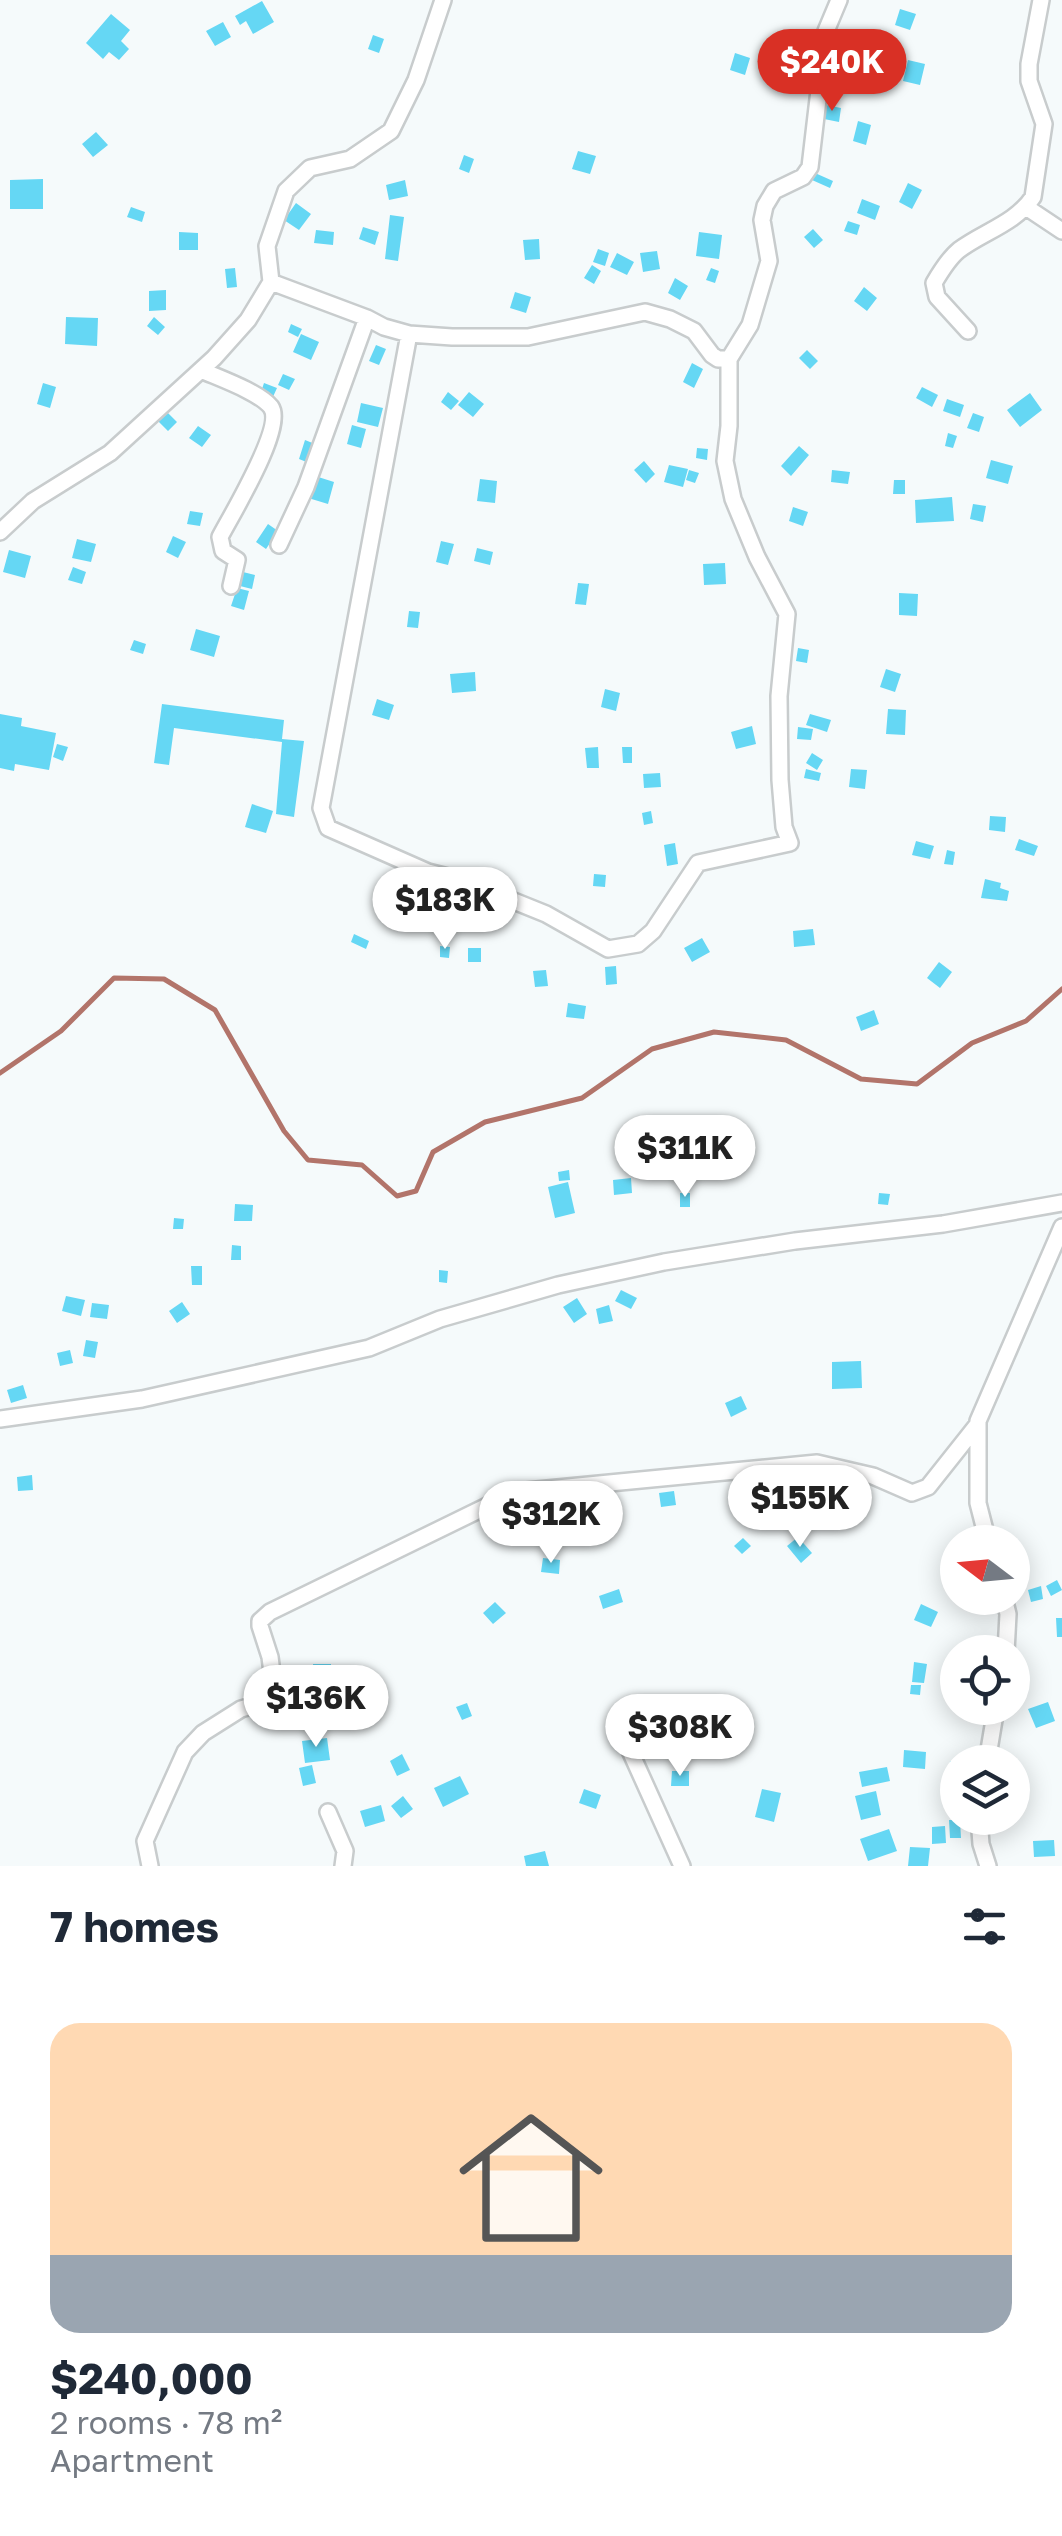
<!DOCTYPE html>
<html lang="en">
<head>
<meta charset="utf-8">
<style>
  body { margin:0; font-family:"Golos Text",sans-serif; background:#f2f2f3; color:#1f2937; height:100vh; display:flex; flex-direction:column; font-size:38px; white-space:nowrap }
  * { box-sizing:border-box; margin:0 }
  p { font-size:32px; color:#747a83 }
  .icon { flex:none; width:55px; height:55px; fill:none; stroke:currentColor; stroke-width:2; stroke-linecap:round; stroke-linejoin:round }
  .map { position:relative; height:1866px; overflow:hidden }
  .details { display:flex; flex-direction:column; background:#fff; flex:1 }
  .details>* { flex:none }
  .needle { width:65px; rotate:286deg }
  .controls { position:absolute; left:940px; top:1525px; display:grid; gap:20px }
  .controls a { display:grid; place-items:center; width:90px; height:90px; border-radius:50%; background:#fff; box-shadow:0 5px 25px #0003; font-size:50px }
  .price { position:absolute; translate:-50% -85px; padding:0 22px; border-radius:35px; background:#fff; color:#222; font-size:32px; line-height:65px; filter:drop-shadow(0 2px 5px #0008) }
  .price::after { content:''; position:absolute; left:50%; top:60px; width:30px; height:22px; margin-left:-15px; background:inherit; clip-path:polygon(0 0,100% 0,50% 100%) }
  .price.active { background:#d93025; color:#fff }
  ul { padding:0; list-style:none }
  li { display:grid; align-content:center; gap:20px; height:530px; padding:0 50px }
  li+li { border-top:2px solid #e0e1e3 }
  li span { display:grid; place-items:center; height:310px; border-radius:30px; color:#555 }
  li>.icon { margin-inline-start:auto }
  span .icon { width:180px; height:180px; fill:#fffc; stroke-width:1 }
  li b { font-size:42px }
  h2 { display:flex; justify-content:space-between; align-items:center; height:120px; padding:0 50px; font-size:42px }
  .map>svg:first-child { display:block }
</style>
</head>
<body>
<div class="map">
<svg width="1062" height="1866" viewBox="0 0 1062 1866">
  <rect width="100%" height="100%" fill="#f5fafb"/>
  <g fill="none" stroke-linecap="round" stroke-linejoin="round">
    <path stroke="#b2746a" stroke-width="5" d="M0,1073L61,1031L114,978L164,979L215,1010L284,1131L308,1160L362,1165L397,1196L416,1191L433,1152L485,1122L582,1098L652,1049L714,1032L786,1040L861,1079L917,1084L972,1043L1026,1021L1062,989"/>
  </g>
  <path fill="#65d7f4" d="M262,1L274,22L253,34L246,21L240,25L235,16Z
    M900,9L916,14L910,30L895,25Z
    M111,14L130,30L121,41L129,49L119,60L109,52L103,59L86,43Z
    M223,22L231,37L215,46L206,31Z
    M373,35L384,39L379,53L368,49Z
    M735,53L750,58L745,75L730,70Z
    M908,60L925,64L920,85L903,81Z
    M826,105L841,108L839,122L824,119Z
    M858,121L871,125L866,145L853,141Z
    M96,132L108,145L93,157L82,144Z
    M578,151L596,156L590,174L572,169Z
    M464,155L474,159L469,173L459,169Z
    M815,173L833,181L830,188L812,180Z
    M43,179V209H10V180Z
    M405,180L408,196L389,200L386,185Z
    M908,183L922,190L912,209L899,202Z
    M862,199L880,206L875,220L857,213Z
    M296,203L311,214L299,230L284,220Z
    M131,207L145,212L142,222L127,217Z
    M390,215L404,217L398,261L385,259Z
    M848,221L860,225L857,235L844,231Z
    M363,227L379,232L375,245L359,239Z
    M813,229L823,240L814,248L804,237Z
    M316,230L334,232L333,245L314,243Z
    M179,232L198,233V250H179Z
    M699,232L722,235L719,259L696,256Z
    M539,239L540,259L525,260L523,240Z
    M598,249L609,253L605,266L593,262Z
    M657,251L660,269L643,272L640,253Z
    M617,253L634,262L627,275L610,267Z
    M592,265L601,271L594,284L584,278Z
    M235,268L237,287L227,288L225,269Z
    M711,268L719,271L715,283L706,280Z
    M675,278L688,286L680,300L668,293Z
    M864,287L877,298L867,311L854,301Z
    M166,290V310L149,311V291Z
    M515,292L531,297L526,313L510,308Z
    M66,317L98,318L97,346L65,344Z
    M154,317L165,327L158,335L147,326Z
    M291,324L302,329L298,337L288,332Z
    M301,334L319,342L311,360L293,352Z
    M376,345L386,349L379,365L369,361Z
    M807,350L818,361L810,369L799,358Z
    M692,363L703,369L694,388L683,382Z
    M283,374L295,379L289,390L278,385Z
    M43,383L56,387L50,408L37,404Z
    M264,383L277,388L272,399L260,395Z
    M922,387L938,395L932,407L916,398Z
    M448,392L459,401L451,410L441,402Z
    M469,392L484,404L473,417L458,405Z
    M1030,393L1042,410L1020,427L1007,410Z
    M947,399L964,405L960,417L943,411Z
    M361,403L383,408L378,427L357,422Z
    M164,409L177,422L168,431L155,418Z
    M973,413L984,417L979,432L967,428Z
    M352,425L366,429L361,448L347,444Z
    M198,426L211,435L202,447L189,438Z
    M948,433L957,436L953,448L945,446Z
    M305,440L315,444L309,463L299,459Z
    M799,446L809,455L791,476L781,466Z
    M697,448L708,449L707,460L696,458Z
    M991,460L1013,466L1008,484L986,478Z
    M644,461L655,474L646,483L634,470Z
    M669,465L688,469L683,487L664,482Z
    M689,470L699,473L695,483L686,480Z
    M832,470L850,472L848,484L831,482Z
    M312,475L334,482L328,504L305,497Z
    M480,479L497,481L495,503L477,501Z
    M894,480H905V494H893Z
    M952,497L954,521L916,523L915,500Z
    M973,504L986,506L983,522L970,519Z
    M793,507L808,512L803,526L789,521Z
    M190,511L203,513L200,526L187,524Z
    M268,524L278,531L266,549L256,542Z
    M173,536L186,542L178,558L166,552Z
    M77,539L96,544L91,562L72,558Z
    M441,541L454,544L448,565L436,562Z
    M477,548L493,552L490,565L474,561Z
    M9,550L31,556L25,578L3,572Z
    M725,563L726,584L704,585L703,564Z
    M73,567L86,572L82,584L68,580Z
    M243,572L255,575L252,589L240,586Z
    M578,583L589,584L586,605L575,604Z
    M237,588L249,591L244,610L231,606Z
    M899,593L918,594L917,616L899,615Z
    M409,611L420,612L418,628L407,627Z
    M196,629L220,636L214,657L190,650Z
    M134,640L146,644L143,654L130,650Z
    M798,648L809,650L807,663L796,661Z
    M886,669L901,674L895,692L880,687Z
    M475,672L476,691L452,693L450,674Z
    M605,689L620,693L616,711L601,707Z
    M377,699L394,705L389,720L372,715Z
    M162,704L284,720L282,739L304,741L294,817L276,814L282,742L174,728L169,765L154,763Z
    M888,709L906,710L905,735L886,734Z
    M0,714L22,718L21,726L56,733L49,770L15,764L14,771L0,768Z
    M810,714L831,720L827,732L806,725Z
    M752,726L756,744L736,749L731,732Z
    M798,727L813,729L811,740L797,739Z
    M57,744L68,747L63,761L53,757Z
    M598,747L599,768H587L585,748Z
    M622,747H632V763H623Z
    M812,753L823,760L817,770L806,763Z
    M806,769L821,773L819,781L804,778Z
    M851,769L867,770L865,789L849,787Z
    M660,773L661,787L644,788L643,774Z
    M252,804L273,811L266,833L245,827Z
    M651,811L653,823L644,825L642,813Z
    M990,816L1006,817L1005,832L989,830Z
    M1019,839L1038,846L1034,856L1015,850Z
    M916,841L934,846L930,859L912,855Z
    M675,843L678,864L667,866L664,845Z
    M947,850L955,852L953,865L944,864Z
    M594,874L606,875L605,887L593,886Z
    M409,877L422,885L410,902L398,893Z
    M985,879L1001,883L1000,888L1009,891L1007,901L981,898Z
    M394,897L416,905L408,928L386,920Z
    M813,929L815,945L794,947L793,931Z
    M354,934L369,941L366,949L351,942Z
    M702,938L710,952L692,962L684,948Z
    M440,946L450,947L449,958L440,957Z
    M468,948H481V962H468Z
    M939,962L952,972L940,988L927,978Z
    M616,966L617,984L606,985L605,967Z
    M546,970L548,986L535,987L533,971Z
    M568,1003L586,1006L584,1019L566,1017Z
    M874,1010L879,1024L861,1031L856,1017Z
    M675,1123L676,1137L660,1138L659,1125Z
    M677,1160L688,1161L687,1175L676,1174Z
    M569,1170L570,1180L559,1181L558,1172Z
    M631,1178L632,1193L614,1195L613,1180Z
    M568,1182L575,1213L555,1218L548,1187Z
    M680,1193H690V1207H680Z
    M879,1193L890,1194L888,1205L878,1204Z
    M235,1204L253,1205L252,1221H234Z
    M174,1218L184,1219L183,1229H173Z
    M232,1245L241,1246V1260H231Z
    M191,1266H202V1285H192Z
    M439,1270L448,1271L447,1283L439,1282Z
    M621,1290L637,1298L631,1309L615,1301Z
    M66,1296L85,1300L81,1316L62,1311Z
    M577,1298L587,1314L574,1323L563,1307Z
    M182,1302L190,1314L177,1323L169,1311Z
    M92,1303L109,1305L107,1319L90,1317Z
    M609,1305L613,1321L599,1324L596,1309Z
    M86,1340L98,1342L95,1358L83,1356Z
    M70,1350L73,1363L60,1366L57,1353Z
    M861,1361L862,1388L832,1389V1362Z
    M23,1385L27,1398L11,1403L7,1390Z
    M741,1396L747,1409L731,1417L725,1403Z
    M32,1475L33,1490L18,1491L17,1477Z
    M674,1491L676,1505L661,1507L659,1493Z
    M798,1537L812,1553L801,1563L787,1546Z
    M743,1538L751,1546L742,1554L734,1546Z
    M543,1558L560,1560L559,1574L541,1572Z
    M1057,1580L1062,1590L1051,1596L1046,1586Z
    M1041,1586L1043,1599L1031,1602L1028,1590Z
    M619,1589L623,1602L603,1609L599,1596Z
    M495,1602L506,1613L493,1624L483,1613Z
    M921,1604L938,1612L931,1627L914,1620Z
    M1056,1618H1062V1637H1057Z
    M914,1662L927,1664L924,1683L912,1682Z
    M313,1664H331V1679H314Z
    M297,1682L301,1698L286,1702L282,1686Z
    M911,1685H921L920,1695L910,1694Z
    M1048,1702L1055,1721L1036,1728L1028,1709Z
    M467,1703L472,1716L462,1720L456,1707Z
    M327,1738L330,1760L305,1763L302,1741Z
    M904,1750L926,1752L925,1769L903,1767Z
    M402,1754L410,1770L397,1776L390,1761Z
    M950,1761L958,1762V1775H949Z
    M312,1765L316,1783L303,1786L299,1768Z
    M887,1767L890,1781L862,1787L859,1772Z
    M672,1771H689V1786H671Z
    M460,1776L469,1794L443,1807L434,1788Z
    M584,1789L601,1795L596,1809L579,1803Z
    M762,1789L781,1793L774,1822L755,1817Z
    M876,1791L881,1815L861,1820L855,1796Z
    M403,1796L413,1809L401,1818L391,1806Z
    M381,1805L385,1821L365,1827L360,1811Z
    M949,1820H960L961,1838H950Z
    M945,1826L946,1843L932,1844V1827Z
    M889,1829L897,1851L868,1861L860,1839Z
    M1054,1840L1055,1856L1034,1857L1033,1841Z
    M910,1847L930,1848L928,1866H908Z
    M545,1851L549,1866H526L524,1856Z"/>
  <g fill="none" stroke-linecap="round" stroke-linejoin="round">
    <defs>
      <path id="minor" d="M1026,207L1062,231
        M271,282L367,318L384,327L409,334L452,337H528L645,312L670,319L694,331L712,355L718,359H729
        M968,331L937,297L934,283C941,271 949,258 959,250C983,232 1016,223 1033,197L1044,124L1029,81V64L1041,0
        M409,334L321,808L328,828L428,872L464,881L546,914L608,949L638,944L653,931L698,863L790,843L784,827L780,780L779,696L787,614L757,557L733,499L725,461L729,426V359L750,325L769,261L762,220L765,206L774,191L803,177L810,167L826,31L839,0
        M201,370C219,378 259,392 271,407C285,427 232,514 220,537L223,551L237,560L231,586
        M0,532L33,501L110,453L214,358L248,320L271,282L267,246L286,191L310,168L350,159L391,131L416,80L443,0
        M279,545L306,487L367,318
        M0,1419L142,1399L369,1348L440,1319L558,1285L664,1262L795,1241L943,1224L1062,1203
        M988,1542L978,1503V1421L1062,1227
        M1004,1598L1008,1614L1006,1652
        M617,1722L682,1866
        M987,1762L996,1708
        M328,1812L345,1851L343,1866
        M979,1818L981,1844L988,1866
        M150,1866L145,1841L185,1752L203,1733L241,1709L272,1700L275,1696L270,1657L260,1626V1621L270,1612L516,1492L817,1463L873,1476L912,1493L928,1487L978,1424"/>
    </defs>
    <use href="#minor" stroke="#c8cccd" stroke-width="20"/>
    <use href="#minor" stroke="#fff" stroke-width="15"/>
  </g>
</svg>
<div class="controls">
<a><svg class="needle" viewBox="-14 -14 28 28"><path d="M0-13l5 13h-10z" fill="#e53935"/><path d="M0 13l5-13h-10z" fill="#747a83"/></svg></a>
<a><svg class="icon" aria-label="locate" viewBox="0 0 24 24"><circle cx="12" cy="12" r="6"/><path d="M12 2v4M12 18v4M2 12h4M18 12h4"/></svg></a>
<a><svg class="icon" aria-label="layers" viewBox="0 0 24 24"><path d="M12 4l9 5-9 5-9-5zM3 14l9 5 9-5"/></svg></a>
</div>
<b class="price active" style="left:832px;top:114px">$240K</b>
<b class="price" style="left:445px;top:952px">$183K</b>
<b class="price" style="left:685px;top:1200px">$311K</b>
<b class="price" style="left:800px;top:1550px">$155K</b>
<b class="price" style="left:551px;top:1566px">$312K</b>
<b class="price" style="left:316px;top:1750px">$136K</b>
<b class="price" style="left:680px;top:1779px">$308K</b>
</div>
<section class="details">
<h2>7 homes<svg class="icon" aria-label="filters" viewBox="0 0 24 24"><path d="M4 7h16M4 17h16"/><circle cx="9" cy="7" r="2"/><circle cx="15" cy="17" r="2"/></svg></h2>
<ul>
<li><span style="background:linear-gradient(#ffd9b3 75%,#9aa5b1 0)"><svg class="icon" aria-label="home" viewBox="0 0 24 24"><path d="M3 11l9-7 9 7M6 9v11h12V9"/></svg></span><div><b>$240,000</b><p>2 rooms · 78 m²</p><p>Apartment</p></div></li>
</ul>
</section>
</body>
</html>
